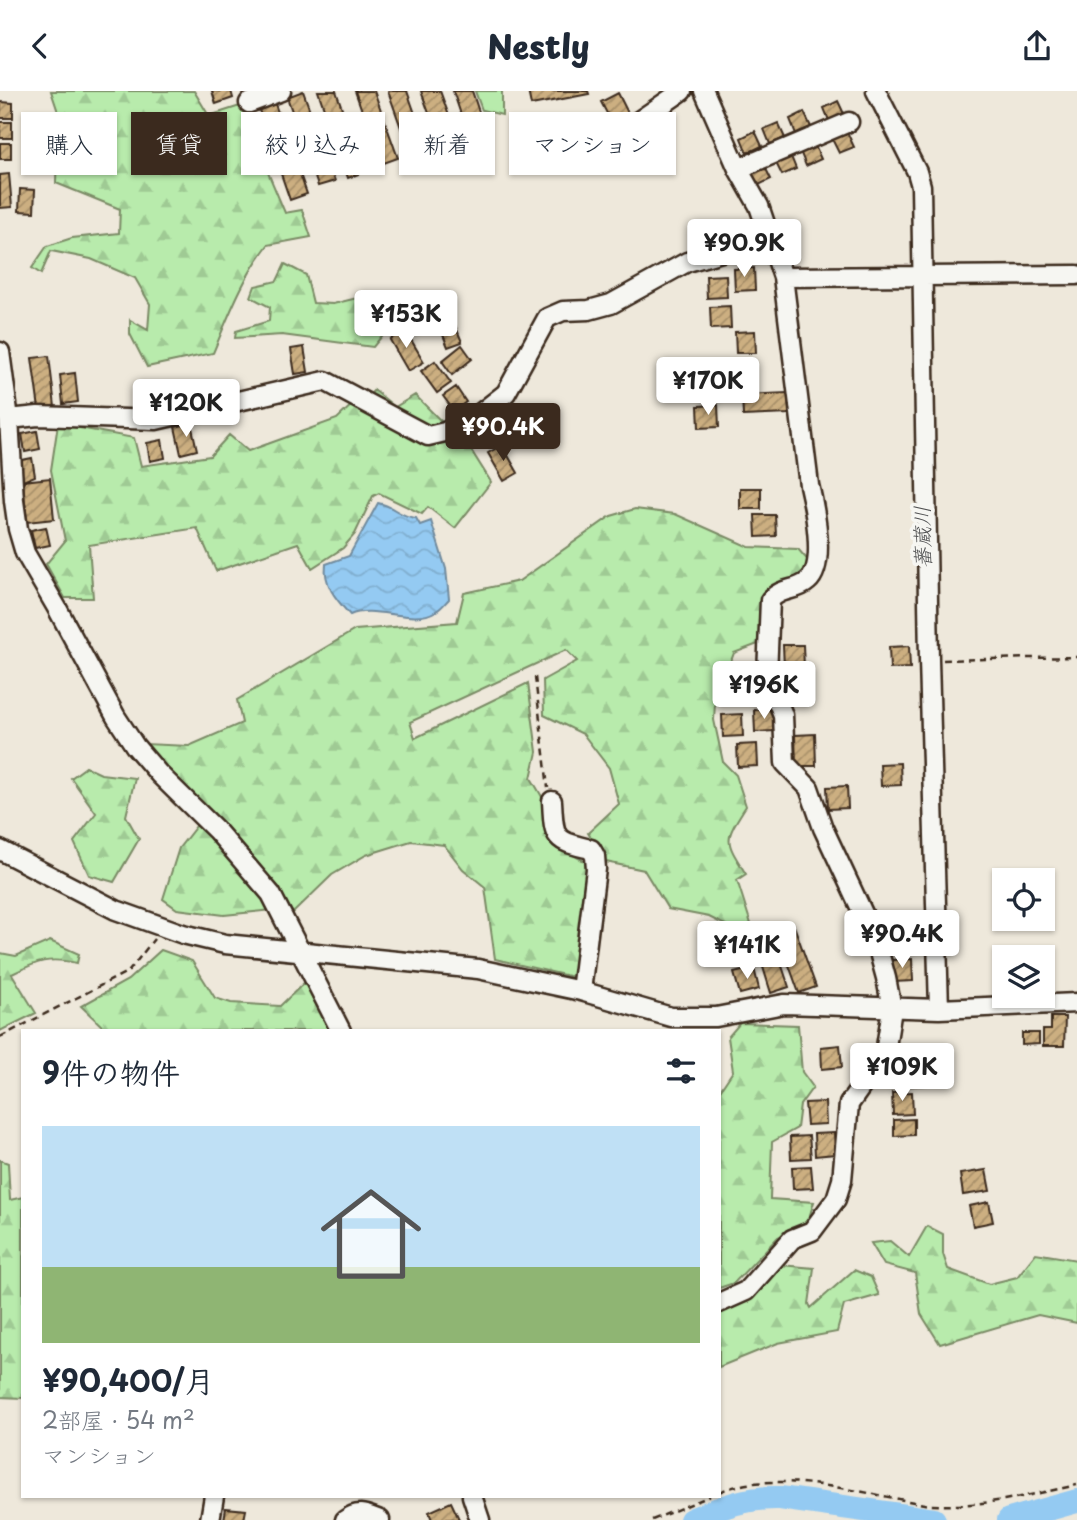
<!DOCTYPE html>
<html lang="ja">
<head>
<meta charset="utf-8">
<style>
  body { margin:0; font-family:"Playpen Sans","Klee One",sans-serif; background:#f2f2f3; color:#1f2937; height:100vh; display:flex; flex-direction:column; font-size:26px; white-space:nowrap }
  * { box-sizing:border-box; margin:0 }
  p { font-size:23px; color:#747a83 }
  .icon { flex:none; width:38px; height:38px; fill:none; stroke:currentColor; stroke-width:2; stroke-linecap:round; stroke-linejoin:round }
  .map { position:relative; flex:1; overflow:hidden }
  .details { position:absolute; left:21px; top:938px; width:700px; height:469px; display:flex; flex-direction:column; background:#fff; border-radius:0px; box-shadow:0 2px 5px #0004 }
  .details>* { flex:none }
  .guide { position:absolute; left:21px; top:21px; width:700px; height:63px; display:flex; gap:14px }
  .fabs { position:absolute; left:992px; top:777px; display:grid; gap:14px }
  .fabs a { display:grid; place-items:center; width:63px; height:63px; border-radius:0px; background:#fff; box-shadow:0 2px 5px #0004; font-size:35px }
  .price { position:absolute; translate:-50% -60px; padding:0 16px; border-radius:7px; background:#fff; color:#222; font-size:23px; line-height:46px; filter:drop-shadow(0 2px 4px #0008) }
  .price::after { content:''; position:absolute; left:50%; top:42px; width:21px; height:16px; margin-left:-10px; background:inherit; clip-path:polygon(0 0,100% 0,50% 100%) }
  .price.on { background:#3b2a1e; color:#fff }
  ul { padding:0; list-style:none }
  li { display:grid; align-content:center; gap:14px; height:371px; padding:0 21px }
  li+li { border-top:2px solid #e0e1e3 }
  li span { display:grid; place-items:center; height:217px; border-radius:0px; color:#555 }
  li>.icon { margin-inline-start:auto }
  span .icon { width:126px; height:126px; fill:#fffc; stroke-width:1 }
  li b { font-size:30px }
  h2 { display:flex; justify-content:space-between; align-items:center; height:84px; padding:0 21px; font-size:30px }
  .pill { padding:0 24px; border-radius:0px; background:#fff; box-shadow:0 2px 5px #0004; font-size:24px; line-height:63px }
  .pill.on { background:#3b2a1e; color:#fff }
  header { display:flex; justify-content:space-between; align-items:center; height:91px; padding:0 21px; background:#fff; font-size:32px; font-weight:800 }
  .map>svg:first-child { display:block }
</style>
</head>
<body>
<header><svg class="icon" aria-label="back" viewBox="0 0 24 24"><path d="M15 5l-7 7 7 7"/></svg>Nestly<svg class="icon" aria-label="share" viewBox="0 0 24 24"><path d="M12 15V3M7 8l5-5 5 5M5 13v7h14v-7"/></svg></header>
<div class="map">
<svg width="1077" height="1429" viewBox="0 0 1077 1429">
  <defs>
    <pattern id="forest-firs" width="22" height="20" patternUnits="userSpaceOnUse" patternTransform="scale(1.75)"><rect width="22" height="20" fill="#b8ebac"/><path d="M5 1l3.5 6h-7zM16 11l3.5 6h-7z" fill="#9fca94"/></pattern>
    <pattern id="water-waves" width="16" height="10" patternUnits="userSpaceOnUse" patternTransform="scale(1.75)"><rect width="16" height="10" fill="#94caf2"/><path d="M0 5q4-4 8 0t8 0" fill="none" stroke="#80aecf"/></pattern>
    <pattern id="building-hatch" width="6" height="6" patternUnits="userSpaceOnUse" patternTransform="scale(1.75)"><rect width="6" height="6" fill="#ccaf81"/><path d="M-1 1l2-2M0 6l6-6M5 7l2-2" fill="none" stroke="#a78f69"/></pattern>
  </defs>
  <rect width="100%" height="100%" fill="#eee8db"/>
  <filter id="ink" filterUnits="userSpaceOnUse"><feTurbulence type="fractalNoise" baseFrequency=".0143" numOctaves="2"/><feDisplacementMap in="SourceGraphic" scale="14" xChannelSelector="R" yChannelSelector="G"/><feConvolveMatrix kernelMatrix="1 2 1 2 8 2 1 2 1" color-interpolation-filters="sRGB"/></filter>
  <g filter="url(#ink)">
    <path fill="url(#forest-firs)" stroke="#7a8a65" stroke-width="2" d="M51,0H194L209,25L240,15L285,122L302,119L311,146L268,154C243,186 229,224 213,262L147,276L130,243V229L148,239L150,213L135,187L91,168L51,160L41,183L32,177L47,155L72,147L119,142L120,118L56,92L58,21Z
      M475,0H502V24L482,19Z
      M285,173L306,184L313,212L333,213L365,205L373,209L382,245L373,256L282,244L235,247L236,240L269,230L270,216L251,206L255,195L277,190Z
      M374,299L395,316L415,304L444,333L428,342L366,308Z
      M356,310L429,349L459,340L491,391L455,437L428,416L422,423L379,402L373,405L355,443L343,457L312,477L298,452L216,480L197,437L89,454L93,507H65L46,473L65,450L51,379L58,333L134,347L141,375L210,365L229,344L248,360L337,328Z
      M635,418L675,423L749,456L798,458L812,474L798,488L763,508L758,553L734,562L715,612L714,629L723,671L736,684L746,715C724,750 724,748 746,783L737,789L751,833L737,840L709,826L668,818L644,779L606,771L588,742L619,713L609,677L583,643L544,624L543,589L577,570L566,559L410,631L415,647L528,592L537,661L531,687L544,709L553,753L588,772L573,886L495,868L485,796L463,778L444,754L411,750L366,764L332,784L293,822C274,791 253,763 227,738C198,711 165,688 145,653L189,655L242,632L237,609L355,539L457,531L464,502L519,490L611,425Z
      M86,676L101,683L135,687L126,725L139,748L114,791L89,784L74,751L96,722L71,687Z
      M200,730L255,790L273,819L224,824L177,818L163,808L179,757Z
      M50,850L79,863L77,872C48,866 38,870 12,883L36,922L0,940V862L16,865Z
      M161,859L192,870L215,907L231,912L280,915L306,890L331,940H107L81,915L128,889Z
      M740,932L798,934L802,981L813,996L800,1014L797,1037L772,1051L770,1108L814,1111L807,1133L778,1146L734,1192L719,1197V1001L733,980L728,946Z
      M0,1069L8,1072L10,1109L23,1106V1307L0,1306Z
      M927,1135L943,1143V1163L948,1178L989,1193L1017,1186L1036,1162L1077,1169V1232L1038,1224L940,1253L921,1223L915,1182L884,1174L871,1152L890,1150L909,1166Z
      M780,1174L814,1177L809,1213L811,1217L854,1179L871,1186L879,1204L844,1214L837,1241L778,1252L719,1276V1224L748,1207Z"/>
    <path fill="url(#water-waves)" stroke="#708a9d" stroke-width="2" d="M378,412C395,415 397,425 416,427L420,434L431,430L446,478L449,508C445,512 441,518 436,520C413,535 374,513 350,524C337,509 323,494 326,473L349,465Z"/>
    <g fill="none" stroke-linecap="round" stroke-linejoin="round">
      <path stroke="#94caf2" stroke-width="24" d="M691,1429C722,1416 745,1406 780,1407L934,1429
        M1009,1429L1077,1410"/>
    </g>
    <path fill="url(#building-hatch)" stroke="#3b2a1e" stroke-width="2" d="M212,0H231L233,7L216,13Z
      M303,0L335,90L318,95L287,6Z
      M318,0H336L364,81L348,87Z
      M355,0H374L398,67L381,73Z
      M388,0H407L427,57L410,62Z
      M421,0H440L456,44L439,50Z
      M453,0H472L484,36L467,41Z
      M528,0H588L589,3L531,14Z
      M618,2L630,26L613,34L601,11Z
      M838,10L845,25L830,32L824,17Z
      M1,11L13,12V27H0Z
      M275,13L307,103L290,109L259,19Z
      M804,21L811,36L796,43L790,28Z
      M0,31H12V47H0Z
      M778,32L785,47L770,53L764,38Z
      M755,40L762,55L747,62L741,47Z
      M847,41L854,56L839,62L832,48Z
      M0,52H11V68H0Z
      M814,53L821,68L806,75L800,60Z
      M790,63L796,78L782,84L775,70Z
      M764,74L771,88L757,95L750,80Z
      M9,83L12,116L0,117V84Z
      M20,98L35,99L34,121L19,120Z
      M754,177L755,199L735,200L734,178Z
      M726,184L727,206L707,207L706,185Z
      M730,215L731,237L711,238L710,216Z
      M455,234L462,251L448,256L441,239Z
      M403,235L424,271L408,280L390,249Z
      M755,240L756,262H736L735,241Z
      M462,254L472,268L452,284L442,270Z
      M304,256L308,281L295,283L291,258Z
      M49,265L55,316L39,318L32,267Z
      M435,270L451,292L437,302L421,280Z
      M75,282L78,311L63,313L60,284Z
      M456,296L466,311L454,320L443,305Z
      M788,302L789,323L743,325L742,304Z
      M718,314L719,336L699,337L698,315Z
      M191,332L197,359L181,363L175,336Z
      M37,340L40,358L25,361L22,343Z
      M162,349L165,367L150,370L147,352Z
      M502,354L518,382L504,390L488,362Z
      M32,367L35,385L23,390L17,370Z
      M50,387L54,428L27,431L23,390Z
      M740,397H761V418H740Z
      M755,424H775L776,445L756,446Z
      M46,436L50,454L35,457L31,439Z
      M783,554H803L804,576H784Z
      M909,555L910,577L890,578L889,556Z
      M774,618L775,640L755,641L754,619Z
      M742,623L743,645L723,646L722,624Z
      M815,643L816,675H796L795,644Z
      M757,653L758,675L738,676L737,654Z
      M900,672L901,694L881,695L880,673Z
      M847,695L848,717L828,718L827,696Z
      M793,832L816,896L799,902L776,838Z
      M776,857L789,896L771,902L759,863Z
      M912,868L913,890L893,891L892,869Z
      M754,877L759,898L740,903L734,882Z
      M1051,926H1065L1064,955H1043V939H1051Z
      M1022,942H1039V953L1022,954Z
      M840,954L842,976L822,978L821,956Z
      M930,976L927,994L907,995L906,977Z
      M912,1001L913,1023L893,1024L892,1002Z
      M825,1011L826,1033L807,1034L805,1012Z
      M914,1028V1044L894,1045V1029Z
      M834,1042L835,1063L815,1065L814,1043Z
      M809,1045L811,1067L791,1068L790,1046Z
      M811,1075L813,1097L793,1098L792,1076Z
      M986,1079L990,1100L963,1104L960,1083Z
      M989,1111L993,1131L973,1135L969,1115Z
      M451,1411L459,1428L432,1429L429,1421Z
      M226,1417L246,1419L244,1429H224Z"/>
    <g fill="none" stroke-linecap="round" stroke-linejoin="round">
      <defs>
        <path id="minor" d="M704,0L738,78L759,115L783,186L809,394C814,415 827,474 808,490C796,501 783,495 770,509L767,584L783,624L785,672L809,697L823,737L876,850L886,887L892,918L885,962L849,1013L842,1089L836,1108L812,1140L792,1148L746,1200L719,1212
          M876,0L917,81L921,95L929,569L939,918
          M249,12L281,0
          M591,63L682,0
          M738,78L849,31
          M783,186L1077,184
          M0,261L9,328L14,410L18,438L25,462L57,517L116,626L135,655L159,683L216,739L271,803L341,940
          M9,328L38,325L156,329L325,290L428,345L445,341L478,324L506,302L547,227L563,220L589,219L611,213L687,171L770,147
          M552,710C554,747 553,750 591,758L595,765L596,778L581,900
          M0,759L116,819L183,843L225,853L478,878L581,900L671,926H716L784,913L939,918L1077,912
          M472,1405L480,1429
          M210,1429L214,1405
          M345,1429C358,1419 365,1423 380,1429"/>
      </defs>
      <use href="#minor" stroke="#3b2a1e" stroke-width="23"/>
      <path stroke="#3b2a1e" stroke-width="2.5" stroke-dasharray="7 5" stroke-linecap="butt" d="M943,569L1077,566
        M535,586L548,697
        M0,946L129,880L154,848
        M719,1401C775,1376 871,1404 930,1414C984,1416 1025,1405 1077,1394
        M652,1429L710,1405"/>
      <use href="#minor" stroke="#f6f6f2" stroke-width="18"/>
    </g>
  </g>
  <g text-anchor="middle" stroke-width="7" stroke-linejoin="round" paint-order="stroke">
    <g font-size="21" font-style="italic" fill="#515253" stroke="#f6f6f2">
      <text transform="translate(923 446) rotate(-91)" y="7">蕃蔵川</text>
    </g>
  </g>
</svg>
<div class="fabs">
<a><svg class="icon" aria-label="locate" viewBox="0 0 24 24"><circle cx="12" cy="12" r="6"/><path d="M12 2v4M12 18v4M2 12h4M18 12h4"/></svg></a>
<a><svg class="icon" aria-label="layers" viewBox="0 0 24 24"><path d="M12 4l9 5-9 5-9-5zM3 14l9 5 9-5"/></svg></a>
</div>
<b class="price" style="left:744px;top:188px">¥90.9K</b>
<b class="price" style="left:406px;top:259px">¥153K</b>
<b class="price" style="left:708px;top:326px">¥170K</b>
<b class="price" style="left:186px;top:348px">¥120K</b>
<b class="price on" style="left:503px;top:372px">¥90.4K</b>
<b class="price" style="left:764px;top:630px">¥196K</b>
<b class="price" style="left:902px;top:879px">¥90.4K</b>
<b class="price" style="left:747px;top:890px">¥141K</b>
<b class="price" style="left:902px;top:1012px">¥109K</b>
<div class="guide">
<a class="pill">購入</a>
<a class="pill on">賃貸</a>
<a class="pill">絞り込み</a>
<a class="pill">新着</a>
<a class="pill">マンション</a>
</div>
<section class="details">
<h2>9件の物件<svg class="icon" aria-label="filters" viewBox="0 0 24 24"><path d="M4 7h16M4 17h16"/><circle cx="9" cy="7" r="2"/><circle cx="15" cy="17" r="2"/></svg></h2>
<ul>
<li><span style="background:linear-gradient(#bfe0f5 65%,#8fb573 0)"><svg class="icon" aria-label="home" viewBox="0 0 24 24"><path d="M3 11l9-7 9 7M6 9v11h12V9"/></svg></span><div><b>¥90,400/月</b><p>2部屋 · 54 m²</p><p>マンション</p></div></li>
</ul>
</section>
</div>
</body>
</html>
